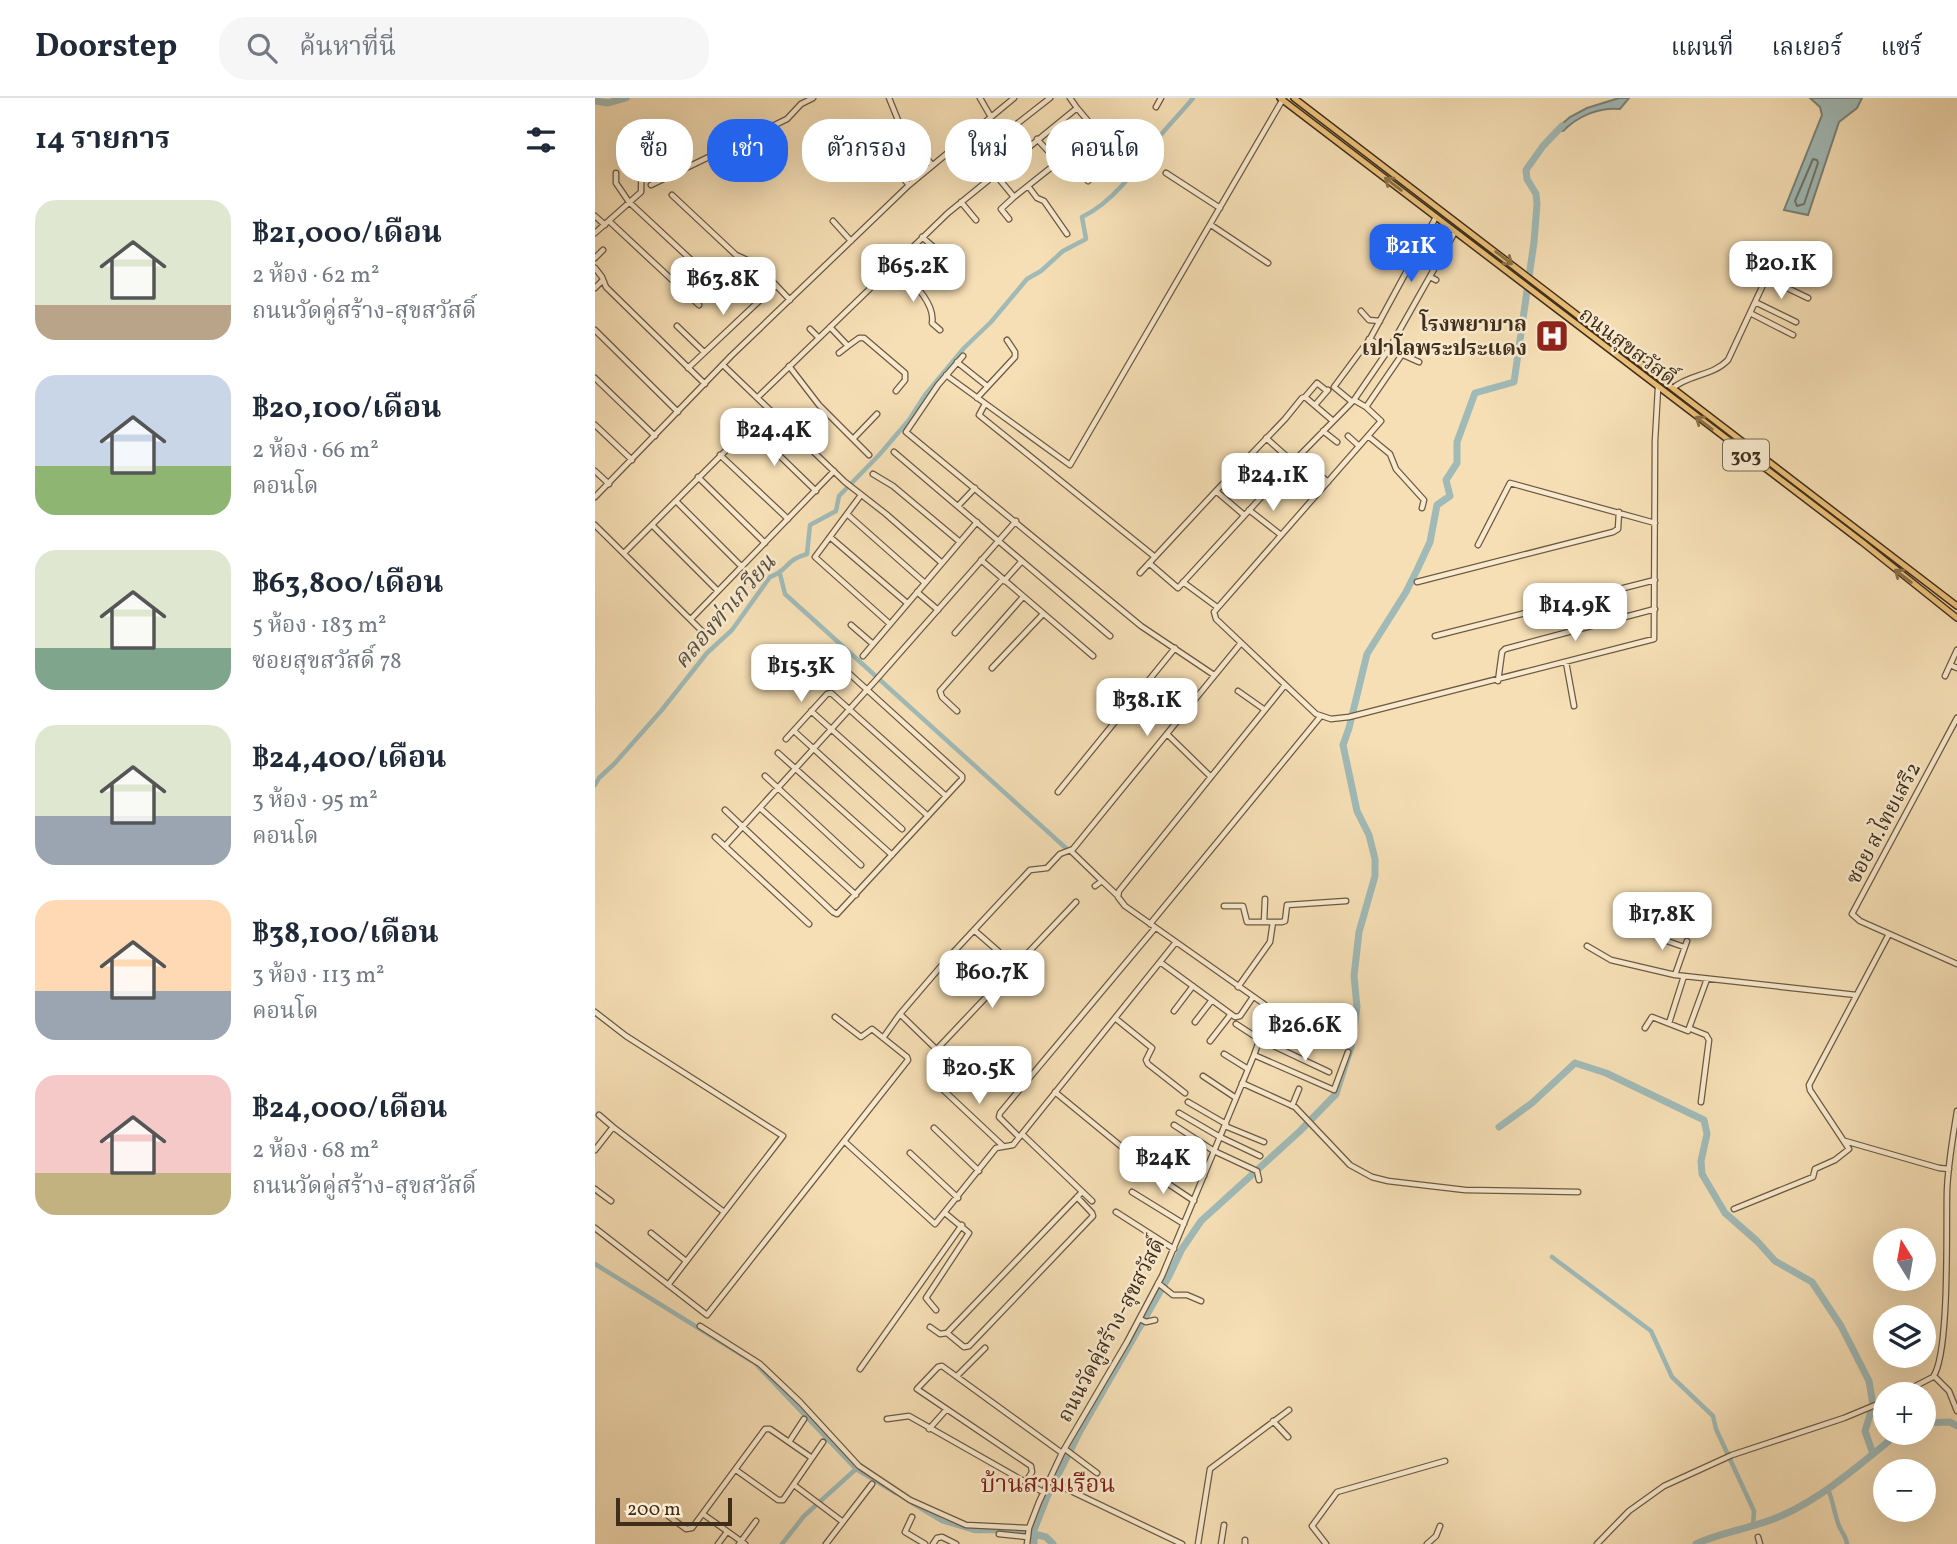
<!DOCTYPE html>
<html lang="th">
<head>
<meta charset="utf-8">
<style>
  body { margin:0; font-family:Vollkorn,"Noto Serif Thai",serif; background:#f6f6f7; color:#1f2937; height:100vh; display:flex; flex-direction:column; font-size:26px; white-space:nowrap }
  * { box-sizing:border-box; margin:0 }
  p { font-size:23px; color:#747a83 }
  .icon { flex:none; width:38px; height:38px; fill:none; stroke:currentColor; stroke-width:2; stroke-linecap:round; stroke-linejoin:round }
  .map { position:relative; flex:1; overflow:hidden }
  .sheet { display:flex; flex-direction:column; background:#fff; width:595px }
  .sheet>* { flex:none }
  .guide { position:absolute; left:21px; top:21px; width:665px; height:63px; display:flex; gap:14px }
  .needle { width:46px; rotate:349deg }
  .fabs { position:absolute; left:1278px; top:1130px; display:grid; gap:14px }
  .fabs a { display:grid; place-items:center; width:63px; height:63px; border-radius:50%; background:#fff; box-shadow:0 7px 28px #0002; font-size:35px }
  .scale { position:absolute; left:21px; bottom:18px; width:116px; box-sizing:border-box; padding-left:7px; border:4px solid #3e2e1b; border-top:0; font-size:19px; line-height:24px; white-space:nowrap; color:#3e2e1b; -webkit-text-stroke:5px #f9eacf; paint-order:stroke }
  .price { position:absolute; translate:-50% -60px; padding:0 16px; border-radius:14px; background:#fff; color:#222; font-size:23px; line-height:46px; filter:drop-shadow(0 2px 4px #0008) }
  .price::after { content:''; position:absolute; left:50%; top:42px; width:21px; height:16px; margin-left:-10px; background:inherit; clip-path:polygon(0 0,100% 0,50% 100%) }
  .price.selected { background:#2563eb; color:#fff }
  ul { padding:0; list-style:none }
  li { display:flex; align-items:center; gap:21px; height:175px; padding:0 35px }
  li span { display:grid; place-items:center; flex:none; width:196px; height:140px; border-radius:21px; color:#555 }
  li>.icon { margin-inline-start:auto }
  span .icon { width:84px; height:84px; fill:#fffc; stroke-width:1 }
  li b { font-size:30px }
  h2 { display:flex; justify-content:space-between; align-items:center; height:84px; padding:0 35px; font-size:30px }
  .pill { padding:0 24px; border-radius:28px; background:#fff; box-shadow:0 7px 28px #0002; font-size:24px; line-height:63px }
  .pill.selected { background:#2563eb; color:#fff }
  header { display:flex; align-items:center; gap:42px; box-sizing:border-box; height:98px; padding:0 35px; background:#fff; border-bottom:2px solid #e0e1e3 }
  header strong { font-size:33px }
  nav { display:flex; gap:38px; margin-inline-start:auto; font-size:24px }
  .search { width:490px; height:63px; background:#f6f6f7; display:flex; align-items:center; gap:18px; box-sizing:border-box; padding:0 24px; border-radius:28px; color:#747a83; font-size:26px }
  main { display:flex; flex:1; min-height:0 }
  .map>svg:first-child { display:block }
</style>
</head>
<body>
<header>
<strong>Doorstep</strong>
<div class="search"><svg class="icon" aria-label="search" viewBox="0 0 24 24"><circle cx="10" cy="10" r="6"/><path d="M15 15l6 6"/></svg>ค้นหาที่นี่</div>
<nav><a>แผนที่</a><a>เลเยอร์</a><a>แชร์</a></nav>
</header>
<main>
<section class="sheet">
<h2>14 รายการ<svg class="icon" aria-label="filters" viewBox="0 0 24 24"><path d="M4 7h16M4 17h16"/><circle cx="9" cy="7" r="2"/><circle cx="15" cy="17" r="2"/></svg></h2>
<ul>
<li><span style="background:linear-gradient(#dfe7d0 75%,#b9a48a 0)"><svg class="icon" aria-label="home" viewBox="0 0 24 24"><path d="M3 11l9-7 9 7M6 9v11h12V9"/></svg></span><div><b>฿21,000/เดือน</b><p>2 ห้อง · 62 m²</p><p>ถนนวัดคู่สร้าง-สุขสวัสดิ์</p></div></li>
<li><span style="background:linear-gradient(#c9d6e8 65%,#8fb573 0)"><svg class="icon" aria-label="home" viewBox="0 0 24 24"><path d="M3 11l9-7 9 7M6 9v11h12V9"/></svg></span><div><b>฿20,100/เดือน</b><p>2 ห้อง · 66 m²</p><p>คอนโด</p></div></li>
<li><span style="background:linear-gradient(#dfe7d0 70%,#7fa58c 0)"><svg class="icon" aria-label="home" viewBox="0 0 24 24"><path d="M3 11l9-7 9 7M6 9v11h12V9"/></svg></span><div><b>฿63,800/เดือน</b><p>5 ห้อง · 183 m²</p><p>ซอยสุขสวัสดิ์ 78</p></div></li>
<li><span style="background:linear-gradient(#dfe7d0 65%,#9aa5b1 0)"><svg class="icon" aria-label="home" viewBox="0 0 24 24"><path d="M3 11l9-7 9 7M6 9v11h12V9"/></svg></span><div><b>฿24,400/เดือน</b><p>3 ห้อง · 95 m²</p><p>คอนโด</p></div></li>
<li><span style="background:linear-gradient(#ffd9b3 65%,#9aa5b1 0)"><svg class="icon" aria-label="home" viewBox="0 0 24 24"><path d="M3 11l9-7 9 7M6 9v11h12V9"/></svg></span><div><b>฿38,100/เดือน</b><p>3 ห้อง · 113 m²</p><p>คอนโด</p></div></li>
<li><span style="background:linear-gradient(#f6c9c9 70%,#c2b280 0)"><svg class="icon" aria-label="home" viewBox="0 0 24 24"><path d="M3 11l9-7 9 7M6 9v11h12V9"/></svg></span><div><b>฿24,000/เดือน</b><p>2 ห้อง · 68 m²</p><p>ถนนวัดคู่สร้าง-สุขสวัสดิ์</p></div></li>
</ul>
</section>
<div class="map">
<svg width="1362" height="1446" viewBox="0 0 1362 1446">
  <rect width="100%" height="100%" fill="#f6dfb5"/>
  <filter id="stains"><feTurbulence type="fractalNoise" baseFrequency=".00286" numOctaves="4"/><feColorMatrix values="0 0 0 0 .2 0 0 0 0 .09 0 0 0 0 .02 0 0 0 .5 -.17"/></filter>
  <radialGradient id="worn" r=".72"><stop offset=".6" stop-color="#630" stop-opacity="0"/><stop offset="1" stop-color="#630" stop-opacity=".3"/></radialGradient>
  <path fill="#a0bab7" stroke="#798279" stroke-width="2" d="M1024,0H1034L1025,11C1004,9 983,18 968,33L960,32L975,19L992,10Z
    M1215,0H1267L1262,10L1244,24L1213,117L1189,112L1227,17L1225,9Z"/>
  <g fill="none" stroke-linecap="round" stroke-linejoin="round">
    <path stroke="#6f7469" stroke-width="2" d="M1218,61L1222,62L1223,65L1209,106L1202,108L1200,103Z"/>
    <path stroke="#a0bab7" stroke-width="4.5" d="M185,476L190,496L473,752
      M0,687L4,680L20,665L66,613L112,555L137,532L175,479C193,473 190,462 212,456L215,427L241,413L244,398L285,356L314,322L330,297L369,250L396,224L432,181L446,173L468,153L491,141L487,119C519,104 542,70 562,42C573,27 587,14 598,0
      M957,1159L1056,1233L1077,1279L1118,1318L1121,1331L1159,1413L1158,1428
      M0,1166L160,1265L261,1371L301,1395
      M1233,1391C1238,1403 1239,1414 1243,1425C1245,1433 1251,1437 1252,1446
      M317,1405L347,1423L380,1433H420L439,1436
      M187,1446L209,1418L261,1371"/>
    <path stroke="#a0bab7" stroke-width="7" d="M0,3L13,5L31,0
      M904,1029L937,1005L980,965L1011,975L1109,1022L1112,1036L1106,1063L1107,1076L1130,1115L1162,1143L1180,1163L1217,1184L1246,1228L1274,1283L1278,1307L1270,1333L1278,1356
      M1328,1325L1355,1324L1362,1328
      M439,1436L451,1439L458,1446
      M439,1446V1432L452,1399L485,1333L574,1178L587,1151L606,1123L705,1033L741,996L756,949L762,909L759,878L764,834L780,778V761L774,737L762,713L748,647L754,630L772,556L811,494L822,472L835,444L842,407L855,398L851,382L862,365V344L880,295L919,284L939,144L942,106L941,96L932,81L931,72L948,48L967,28
      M1101,1446C1129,1433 1160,1430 1188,1417C1232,1397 1267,1364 1304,1335"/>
    <defs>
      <path id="minor" d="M294,0L305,27L337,67
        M385,0L396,19
        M561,9L566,0
        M482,10L526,62
        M409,36L455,0
        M442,41L463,64L501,32
        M282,51L314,87
        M502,58L514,48
        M21,75V85L34,104L136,199
        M571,75L625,110
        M400,76L419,99L463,64
        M493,83L519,54
        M56,87L192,21L206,6L218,0
        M433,88L442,100L449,103L472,136
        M77,97L141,157L161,166L195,202
        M366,104L381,122
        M0,118L10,127
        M414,121L406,111L419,99
        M14,123L104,207
        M238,123L256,143
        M616,127L673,165
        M0,135L46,94L47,54
        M327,139L351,160
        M0,160L8,152
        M300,166C313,180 341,204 337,225L345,232
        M0,170L7,179L11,189L110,286
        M835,179L841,182
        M1171,180L1213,200
        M0,190L8,182
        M1160,204L1201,224
        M766,213L774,222L785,223
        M1155,215L1198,237
        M82,228L109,254
        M235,229L253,248L264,240H269L310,275V282L301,293
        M215,231L224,240
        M0,232L83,314
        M244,255L253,248
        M806,256L824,264
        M368,258L343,287L311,334L546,528L619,577
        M362,264L392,288
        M128,267L250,384L291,416L347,465
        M194,268L224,307L274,357
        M93,270L181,187
        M351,277L475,367L688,1
        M0,280L60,338
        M1078,290C1094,276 1118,278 1133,262L1182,157L1185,156L1225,175
        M163,299L353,115L482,10L475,0
        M710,299L722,285L732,293
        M382,300L420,259V254L412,242
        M759,302L771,309L786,323L619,514L621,521L721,616L736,621L754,619L1059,541L1060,343L1063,290
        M756,303L739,289L776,239L841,119
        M390,306L384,317L560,459
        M720,307L733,292
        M771,309L806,258L804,255L789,249L774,241
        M0,327L37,362
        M155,329L221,393
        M728,333L742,344
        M753,338L764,348
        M773,338L795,356L801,371L829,402L827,410
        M671,340L698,364
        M258,341L282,316
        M299,354L515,538
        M125,357L193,421
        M703,359L733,384
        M0,373L14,386
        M278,376L298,388L365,444
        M103,379L170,445
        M266,397L220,459L295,526
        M0,399L136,258L314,87L419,0
        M81,403L147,469
        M363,408L380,390
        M654,412L686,437
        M252,416L330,485
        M649,417L621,393L690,321L707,300L710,299L738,323
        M0,427L110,536
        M57,427L123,493
        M235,439L312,505
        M883,447L915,385L1060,425
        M29,455L173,310
        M386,462L498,558
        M554,465L583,490L703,359L759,302L794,251L860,134
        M545,475L621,393
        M409,483L427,463
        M588,484L622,509
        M822,484L1018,434L1023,431L1024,414
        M322,494L343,512
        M96,521L239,373
        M256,527L278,546
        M360,535L407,482
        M840,538L1060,482
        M268,558L382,424
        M971,564L979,608
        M1355,567L1362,570
        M397,570L448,516
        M1350,578L1362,552
        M903,583L907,554L910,551L1060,511
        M549,589L564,600
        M643,593L670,612
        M216,613L333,718
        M362,613L347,599L345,593L428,499
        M1362,620L1257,816L1265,823L1362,866
        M199,633L307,731
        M572,636L616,679
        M191,641L232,596L236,595L351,698
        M183,655L297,757
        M170,678L266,767
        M463,694L580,550
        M165,710L261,797
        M130,712L238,814L242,816L367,681V678L236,559
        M120,739L214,826
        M130,748L281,582L421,423
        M476,753L507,783
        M500,788L507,783L523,798
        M629,808H648L652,824H687L690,823L692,807L751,803
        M669,824L670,801
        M555,826L725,619
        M379,832L403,853
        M1062,834L1072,843L1089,849
        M992,848L1016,862L1080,877L1261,897
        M565,864L640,919L645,918L658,899
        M1080,877L1092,843
        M643,889L675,844L678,824
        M579,913L598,888
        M0,914L31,938L188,1038L73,1187
        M305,916L340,950H343L481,804
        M520,920L557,950L551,962L553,966L590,995
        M600,924L617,902
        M1074,925L1089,878
        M641,926L664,941L734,974
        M1050,930L1057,919L1093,933L1112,881
        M1096,931L1111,937L1114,942L1106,1004
        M288,940L305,916L353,860L435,772L452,770L465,756L478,751L646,545
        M615,943L636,916
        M629,956L653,971
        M659,957L739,992L753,954
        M608,978L641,1000
        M647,985L700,1009L755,1067L777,1079L793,1083L870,1092L983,1094
        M343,987L408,1048
        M460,994L533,1054
        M593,1004L631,1026
        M697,1008L704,991
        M584,1015L625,1039L665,1058
        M4,1017L18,1029L129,1114
        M579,1027L619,1053L662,1073L664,1082
        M630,1028L669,1044
        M339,1030L384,1073
        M427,1036L497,1103
        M424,1039L404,1019L405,1015L560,830
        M249,1043L340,1126L401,1050L418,1047L581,844
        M1250,1043L1344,1070L1354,1071
        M567,1050L609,1078
        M0,1052L18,1029
        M315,1055L363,1100
        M551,1071L599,1103
        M0,1091L16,1103
        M537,1094L589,1126
        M1139,1111L1218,1079L1220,1071L1240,1062L1254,1051L1215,992L1214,987L1294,836
        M521,1114L579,1151
        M0,1130L112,1217L313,962L312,959L277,931L266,939L240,919
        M56,1135L91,1163
        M563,1185L578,1197H592L606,1203
        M341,1212L331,1200L374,1135L350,1115
        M545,1221L551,1224L560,1222
        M105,1228L165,1266L205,1304L264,1368L315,1402L371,1427L434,1430
        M335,1229L345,1236L352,1235L369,1249L374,1248L498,1118L497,1115L482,1099
        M352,1235L487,1094
        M265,1271L367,1127
        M362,1278L390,1250
        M1339,1278L1354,1293L1362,1313
        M1303,1297L1338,1279C1355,1256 1351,1128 1352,1093C1353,1066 1358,1039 1362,1013
        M292,1321L314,1318L448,1394
        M678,1323L693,1339
        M334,1331L351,1312
        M194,1344L209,1321
        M470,1351L502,1375
        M141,1372L183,1402H188L228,1344
        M455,1383L587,1446
        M431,1384L437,1374L436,1368L322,1291L343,1269L347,1268L467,1355
        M199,1387L248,1424
        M108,1416L150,1446
        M72,1417L91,1431L97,1430L170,1331H175L217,1360
        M317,1419L310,1434L330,1446
        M404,1436L432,1439
        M1163,1439L1165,1446
        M123,1446L132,1434
        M144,1446L161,1423
        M231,1446L277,1386
        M338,1446L342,1440L347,1439L361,1446
        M432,1446L434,1430L444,1404L467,1355L532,1244L567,1178L659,957L674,916L669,906L530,808L523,799L524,793L690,587
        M603,1446L615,1371L694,1312
        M626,1446L629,1427
        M650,1446V1442
        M731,1446L717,1428L742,1394L850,1363
        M832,1446L841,1438L845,1428
        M1002,1446L1034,1413L1069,1388L1137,1357L1249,1320L1290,1303"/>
      <path id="major" d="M685,0L1267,444L1362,520
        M699,0L1362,508"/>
    </defs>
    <use href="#minor" stroke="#6c5a42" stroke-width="7"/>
    <use href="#major" stroke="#3e2e1b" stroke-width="8"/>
    <use href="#minor" stroke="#f9eacf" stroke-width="4.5"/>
    <use href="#major" stroke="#ebc07a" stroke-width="5"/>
  </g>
  <defs><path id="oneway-shaft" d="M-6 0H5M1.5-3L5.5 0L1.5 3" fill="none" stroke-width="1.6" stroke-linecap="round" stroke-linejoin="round" transform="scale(1.75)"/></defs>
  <g stroke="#8c7046">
    <use href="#oneway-shaft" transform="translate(798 86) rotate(-143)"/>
    <use href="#oneway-shaft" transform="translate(909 160) rotate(38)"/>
    <use href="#oneway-shaft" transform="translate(1109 325) rotate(-143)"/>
    <use href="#oneway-shaft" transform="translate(1308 478) rotate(-143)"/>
  </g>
  <defs>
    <symbol id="hospital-square" viewBox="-11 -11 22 22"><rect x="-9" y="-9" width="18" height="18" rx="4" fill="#8f2418" stroke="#f9eacf"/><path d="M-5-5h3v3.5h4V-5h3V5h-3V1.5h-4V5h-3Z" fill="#fff"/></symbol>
  </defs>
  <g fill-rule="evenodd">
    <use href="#hospital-square" x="938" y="219" width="38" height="38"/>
  </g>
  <g text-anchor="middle" stroke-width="5" stroke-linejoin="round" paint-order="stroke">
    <rect fill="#f9eacf" stroke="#766651" stroke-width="2" x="1128" y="341.5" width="46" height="31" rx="5"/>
    <g font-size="19" font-weight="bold" fill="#3e2e1b">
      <text x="1151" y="364">303</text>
    </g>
    <g font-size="21" font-weight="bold" fill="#3e2e1b" stroke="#f9eacf" text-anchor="end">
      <text x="932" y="233">โรงพยาบาล<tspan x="932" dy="24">เปาโลพระประแดง</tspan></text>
    </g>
    <g font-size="21" fill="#3e2e1b" stroke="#f9eacf">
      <text transform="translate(1033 248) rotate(37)" y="7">ถนนสุขสวัสดิ์</text>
      <text transform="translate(1288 725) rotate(-62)" y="7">ซอย ส.ไทยเสรี2</text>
      <text transform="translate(516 1232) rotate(-62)" y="7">ถนนวัดคู่สร้าง-สุขสวัสดิ์</text>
    </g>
    <g font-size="23" font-style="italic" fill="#565142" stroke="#f9eacf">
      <text transform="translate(129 513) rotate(-49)" y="8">คลองท่าเกวียน</text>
    </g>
    <g font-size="24" fill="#7a1f14" stroke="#f9eacf">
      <text x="453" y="1394">บ้านสามเรือน</text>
    </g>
  </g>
  <rect width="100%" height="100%" filter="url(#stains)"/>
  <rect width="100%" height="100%" fill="url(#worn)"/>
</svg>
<div class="fabs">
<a><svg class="needle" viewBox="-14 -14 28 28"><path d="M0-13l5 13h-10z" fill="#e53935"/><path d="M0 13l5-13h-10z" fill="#747a83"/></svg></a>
<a><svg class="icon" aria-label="layers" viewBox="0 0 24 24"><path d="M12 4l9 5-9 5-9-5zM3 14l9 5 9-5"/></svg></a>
<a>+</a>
<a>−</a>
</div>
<div class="scale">200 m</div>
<b class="price selected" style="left:816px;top:186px">฿21K</b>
<b class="price" style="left:1186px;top:203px">฿20.1K</b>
<b class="price" style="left:318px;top:206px">฿65.2K</b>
<b class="price" style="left:128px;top:219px">฿63.8K</b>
<b class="price" style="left:179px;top:370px">฿24.4K</b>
<b class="price" style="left:678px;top:415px">฿24.1K</b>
<b class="price" style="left:980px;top:545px">฿14.9K</b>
<b class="price" style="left:206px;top:606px">฿15.3K</b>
<b class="price" style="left:552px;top:640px">฿38.1K</b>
<b class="price" style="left:1067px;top:854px">฿17.8K</b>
<b class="price" style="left:397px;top:912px">฿60.7K</b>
<b class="price" style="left:710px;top:965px">฿26.6K</b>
<b class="price" style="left:384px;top:1008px">฿20.5K</b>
<b class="price" style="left:568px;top:1098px">฿24K</b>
<div class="guide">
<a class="pill">ซื้อ</a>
<a class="pill selected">เช่า</a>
<a class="pill">ตัวกรอง</a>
<a class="pill">ใหม่</a>
<a class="pill">คอนโด</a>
</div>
</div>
</main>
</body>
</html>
